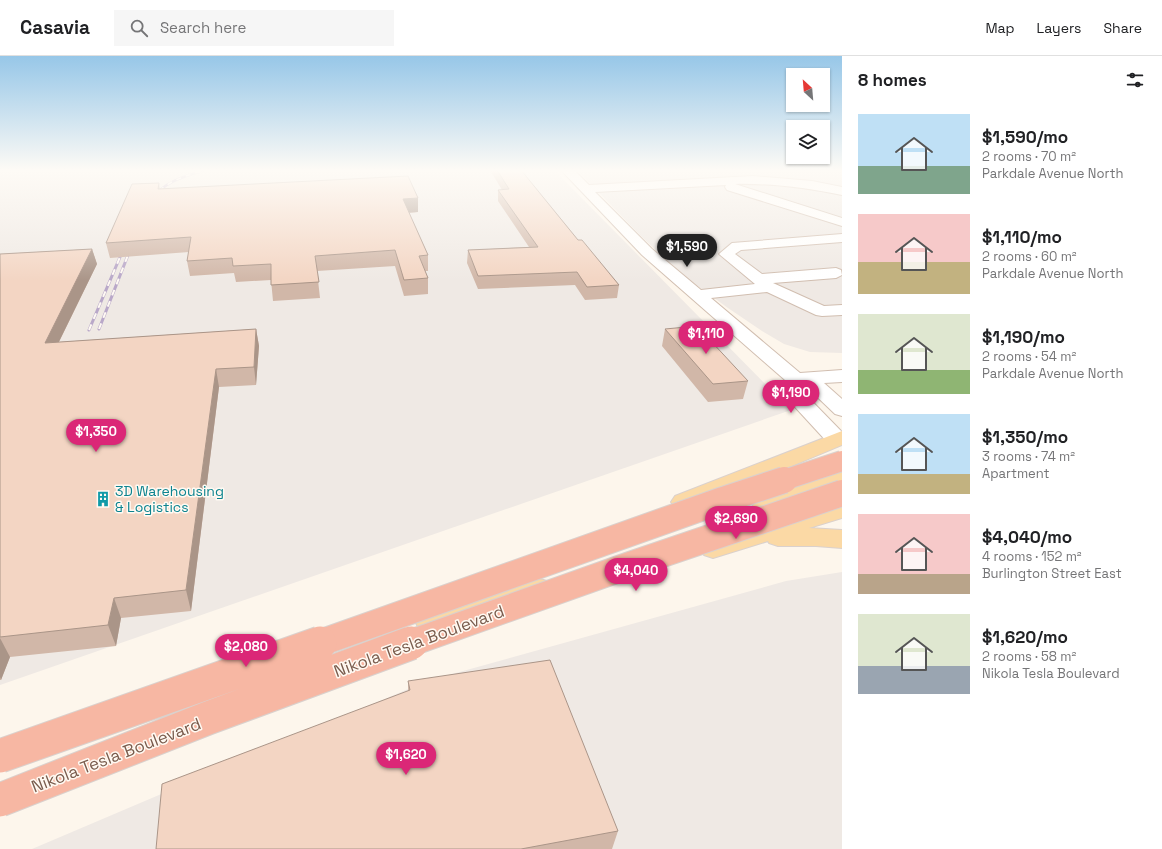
<!DOCTYPE html>
<html lang="en">
<head>
<meta charset="utf-8">
<style>
  body { margin:0; font-family:"Space Grotesk",sans-serif; background:#f6f6f6; color:#202124; height:100vh; display:flex; flex-direction:column; font-size:15px; white-space:nowrap }
  * { box-sizing:border-box; margin:0 }
  p { font-size:13px; color:#757577 }
  .icon { flex:none; width:22px; height:22px; fill:none; stroke:currentColor; stroke-width:2; stroke-linecap:round; stroke-linejoin:round }
  .map { position:relative; flex:1; overflow:hidden }
  .sheet { display:flex; flex-direction:column; background:#fff; width:320px }
  .sheet>* { flex:none }
  .needle { width:26px; rotate:334deg }
  .controls { position:absolute; left:786px; top:12px; display:grid; gap:8px }
  .controls a { display:grid; place-items:center; width:44px; height:44px; border-radius:0px; background:#fff; box-shadow:0 1px 3px #0004; font-size:20px }
  .price { position:absolute; translate:-50% -34px; padding:0 9px; border-radius:14px; background:#db2777; color:#fff; font-size:13px; line-height:26px; filter:drop-shadow(0 1px 2px #0008) }
  .price::after { content:''; position:absolute; left:50%; top:24px; width:12px; height:9px; margin-left:-6px; background:inherit; clip-path:polygon(0 0,100% 0,50% 100%) }
  .price.active { background:#222; color:#fff }
  ul { padding:0; list-style:none }
  li { display:flex; align-items:center; gap:12px; height:100px; padding:0 16px }
  li span { display:grid; place-items:center; flex:none; width:112px; height:80px; border-radius:0px; color:#555 }
  li>.icon { margin-inline-start:auto }
  span .icon { width:48px; height:48px; fill:#fffc; stroke-width:1 }
  li b { font-size:17px }
  h2 { display:flex; justify-content:space-between; align-items:center; height:48px; padding:0 16px; font-size:17px }
  header { display:flex; align-items:center; gap:24px; box-sizing:border-box; height:56px; padding:0 20px; background:#fff; border-bottom:1px solid #e0e0e0 }
  header strong { font-size:19px }
  nav { display:flex; gap:22px; margin-inline-start:auto; font-size:14px }
  .search { width:280px; height:36px; background:#f6f6f6; display:flex; align-items:center; gap:10px; box-sizing:border-box; padding:0 14px; border-radius:0px; color:#757577; font-size:15px }
  main { display:flex; flex:1; min-height:0 }
  .map>svg:first-child { display:block }
</style>
</head>
<body>
<header>
<strong>Casavia</strong>
<div class="search"><svg class="icon" aria-label="search" viewBox="0 0 24 24"><circle cx="10" cy="10" r="6"/><path d="M15 15l6 6"/></svg>Search here</div>
<nav><a>Map</a><a>Layers</a><a>Share</a></nav>
</header>
<main>
<div class="map">
<svg width="842" height="793" viewBox="0 0 842 793">
  <rect width="100%" height="100%" fill="#fdf6ec"/>
  <path fill="#efe9e4" d="M0,114H554L791,354L0,629Z
    M577,114H842V297L810,296L784,288L762,275L728,252L681,218L640,179Z
    M842,516V793H32L427,625L786,525Z"/>
  <g fill="none" stroke-linecap="round" stroke-linejoin="round">
    <defs>
      <path id="minor" d="M561,114H574L589,129L753,120L812,125L842,131V139C807,132 771,127 735,128L842,162V170L727,134L725,131L726,129L595,136L652,193L701,234L755,228L719,198L732,187L842,178V186L741,194L735,198L762,218L836,212L841,214L842,219L836,222L773,227L824,250L842,249V259L822,260L816,259L767,236L711,242L800,317L842,314V326L824,327L842,343V360L835,358L812,336L801,332L800,333L842,376V388L837,389L829,388L783,338L780,334L785,324L642,199Z"/>
      <path id="major" d="M842,375V389L691,452L683,454L675,452L671,446L675,440Z
        M842,412V428L772,459L763,461L754,459L751,453L754,447Z
        M842,446V462L809,472L842,474V492L816,490H778L769,487L768,485L713,502L704,499L700,493L704,487Z
        M540,523L550,526L554,533L550,540L510,548L430,578L420,575L416,567L420,559L507,528Z"/>
    </defs>
    <use href="#minor" stroke="#d1beb0" stroke-width="2"/>
    <use href="#major" stroke="#dad1cd" stroke-width="2"/>
    <use href="#minor" fill="#fff" fill-rule="evenodd"/>
    <use href="#major" fill="#fbd9a5" fill-rule="evenodd"/>
    <defs>
      <path id="rail-far1" d="M153,142C165,125 186,120 205,114
        M122,195L124,191
        M129,195L131,191"/>
      <path id="rail" d="M99,273L130,194
        M89,274L123,194"/>
    </defs>
    <use href="#rail-far1" stroke="#b9a8c9" stroke-width="2.5"/>
    <use href="#rail" stroke="#b9a8c9" stroke-width="3"/>
    <use href="#rail-far1" stroke="#fffaf3" stroke-width="1.5" stroke-dasharray="5" stroke-linecap="butt"/>
    <use href="#rail" stroke="#fffaf3" stroke-width="2" stroke-dasharray="6" stroke-linecap="butt"/>
    <defs>
      <path id="highway-bridge-far2" d="M781,425L842,405"/>
      <path id="highway-bridge-far1" d="M317,588L723,444L784,424
        M408,588L630,509L842,437"/>
      <path id="highway-bridge" d="M0,700L320,587
        M0,744L208,662L411,587"/>
    </defs>
    <use href="#highway-bridge-far2" stroke="#dad1cd" stroke-width="22" stroke-linecap="butt"/>
    <use href="#highway-bridge-far1" stroke="#dad1cd" stroke-width="28" stroke-linecap="butt"/>
    <use href="#highway-bridge" stroke="#dad1cd" stroke-width="35" stroke-linecap="butt"/>
    <use href="#highway-bridge-far2" stroke="#f7b7a3" stroke-width="20"/>
    <use href="#highway-bridge-far1" stroke="#f7b7a3" stroke-width="26"/>
    <use href="#highway-bridge" stroke="#f7b7a3" stroke-width="33"/>
  </g>
  <path fill="#d1b7a8" d="M490,114H521L578,184L619,229L617,242L585,244L575,229L478,233L467,207L468,194L529,191L498,145V134H502Z
    M159,127L160,133L418,142V156L409,157L428,199V215H425L428,222V238L404,240L395,210L317,215L320,242L273,245L271,224L236,226L234,217L190,220L187,205L189,196L110,202L106,187Z
    M92,193L97,208L59,286L256,273L259,290L256,329L219,331L191,555L121,562L116,590L10,601L1,624H0V198Z
    M665,273L748,325L743,343L708,346L662,290Z
    M408,625L618,775L612,793H156L408,635Z"/>
  <path fill="#aa9588" d="M418,142V156L403,157V143Z
    M92,193L97,208L50,304L45,287Z
    M256,273L259,290L256,329L254,311Z
    M216,313L219,331L191,555L186,534Z
    M114,542L121,562L116,590L108,569Z
    M0,582L10,601L1,624L0,621Z"/>
  <path fill="#f3d5c3" stroke="#aa9588" d="M497,114H521L578,184H582L619,229L587,231L577,216L478,220L468,194L538,191L498,134L509,133Z
    M408,120L418,142L403,143L428,199L419,200L428,222L404,224L395,194L315,200L319,226L271,229V208L233,210L232,202L187,205L191,181L106,187L132,128L159,127L158,133Z
    M92,193L45,287L256,273L254,311L216,313L186,534L114,542L108,569L0,581V198Z
    M697,270L748,325L713,328L665,273Z
    M550,604L618,775L521,793H156L162,728L410,634L408,625Z"/>
  <linearGradient id="sky" x2="0" y2="1"><stop stop-color="#97c7e8"/><stop offset="0.51" stop-color="#fefbf6"/><stop offset="1" stop-color="#fefbf6" stop-opacity="0"/></linearGradient>
  <rect width="842" height="225" fill="url(#sky)"/>
  <defs>
    <symbol id="building-bare" viewBox="-9 -9 18 18"><path d="M-4-6H4V6H1V3H-1V6H-4ZM-2.5-4.3h1.7v1.8h-1.7ZM.8-4.3h1.7v1.8H.8ZM-2.5-1h1.7V.8h-1.7ZM.8-1h1.7V.8H.8Z" fill="#0f9aa8" stroke="#fffaf3" stroke-width="2.5" paint-order="stroke"/></symbol>
  </defs>
  <g fill-rule="evenodd">
    <use href="#building-bare" x="92" y="432" width="22" height="22"/>
  </g>
  <g text-anchor="middle" stroke-width="3" stroke-linejoin="round" paint-order="stroke">
    <g font-size="14" fill="#0d838f" stroke="#fffaf3" text-anchor="start">
      <text x="115" y="440">3D Warehousing<tspan x="115" dy="16">&amp; Logistics</tspan></text>
    </g>
    <g font-size="17" fill="#7a5c4d" stroke="#fffaf3">
      <text transform="translate(419 585) rotate(-20)" y="6">Nikola Tesla Boulevard</text>
      <text transform="translate(116 699) rotate(-21)" y="6">Nikola Tesla Boulevard</text>
    </g>
  </g>
</svg>
<div class="controls">
<a><svg class="needle" viewBox="-14 -14 28 28"><path d="M0-13l5 13h-10z" fill="#e53935"/><path d="M0 13l5-13h-10z" fill="#757577"/></svg></a>
<a><svg class="icon" aria-label="layers" viewBox="0 0 24 24"><path d="M12 4l9 5-9 5-9-5zM3 14l9 5 9-5"/></svg></a>
</div>
<b class="price active" style="left:687px;top:212px">$1,590</b>
<b class="price" style="left:706px;top:299px">$1,110</b>
<b class="price" style="left:791px;top:358px">$1,190</b>
<b class="price" style="left:96px;top:397px">$1,350</b>
<b class="price" style="left:736px;top:484px">$2,690</b>
<b class="price" style="left:636px;top:536px">$4,040</b>
<b class="price" style="left:246px;top:612px">$2,080</b>
<b class="price" style="left:406px;top:720px">$1,620</b>
</div>
<section class="sheet">
<h2>8 homes<svg class="icon" aria-label="filters" viewBox="0 0 24 24"><path d="M4 7h16M4 17h16"/><circle cx="9" cy="7" r="2"/><circle cx="15" cy="17" r="2"/></svg></h2>
<ul>
<li><span style="background:linear-gradient(#bfe0f5 65%,#7fa58c 0)"><svg class="icon" aria-label="home" viewBox="0 0 24 24"><path d="M3 11l9-7 9 7M6 9v11h12V9"/></svg></span><div><b>$1,590/mo</b><p>2 rooms · 70 m²</p><p>Parkdale Avenue North</p></div></li>
<li><span style="background:linear-gradient(#f6c9c9 60%,#c2b280 0)"><svg class="icon" aria-label="home" viewBox="0 0 24 24"><path d="M3 11l9-7 9 7M6 9v11h12V9"/></svg></span><div><b>$1,110/mo</b><p>2 rooms · 60 m²</p><p>Parkdale Avenue North</p></div></li>
<li><span style="background:linear-gradient(#dfe7d0 70%,#8fb573 0)"><svg class="icon" aria-label="home" viewBox="0 0 24 24"><path d="M3 11l9-7 9 7M6 9v11h12V9"/></svg></span><div><b>$1,190/mo</b><p>2 rooms · 54 m²</p><p>Parkdale Avenue North</p></div></li>
<li><span style="background:linear-gradient(#bfe0f5 75%,#c2b280 0)"><svg class="icon" aria-label="home" viewBox="0 0 24 24"><path d="M3 11l9-7 9 7M6 9v11h12V9"/></svg></span><div><b>$1,350/mo</b><p>3 rooms · 74 m²</p><p>Apartment</p></div></li>
<li><span style="background:linear-gradient(#f6c9c9 75%,#b9a48a 0)"><svg class="icon" aria-label="home" viewBox="0 0 24 24"><path d="M3 11l9-7 9 7M6 9v11h12V9"/></svg></span><div><b>$4,040/mo</b><p>4 rooms · 152 m²</p><p>Burlington Street East</p></div></li>
<li><span style="background:linear-gradient(#dfe7d0 65%,#9aa5b1 0)"><svg class="icon" aria-label="home" viewBox="0 0 24 24"><path d="M3 11l9-7 9 7M6 9v11h12V9"/></svg></span><div><b>$1,620/mo</b><p>2 rooms · 58 m²</p><p>Nikola Tesla Boulevard</p></div></li>
</ul>
</section>
</main>
</body>
</html>
